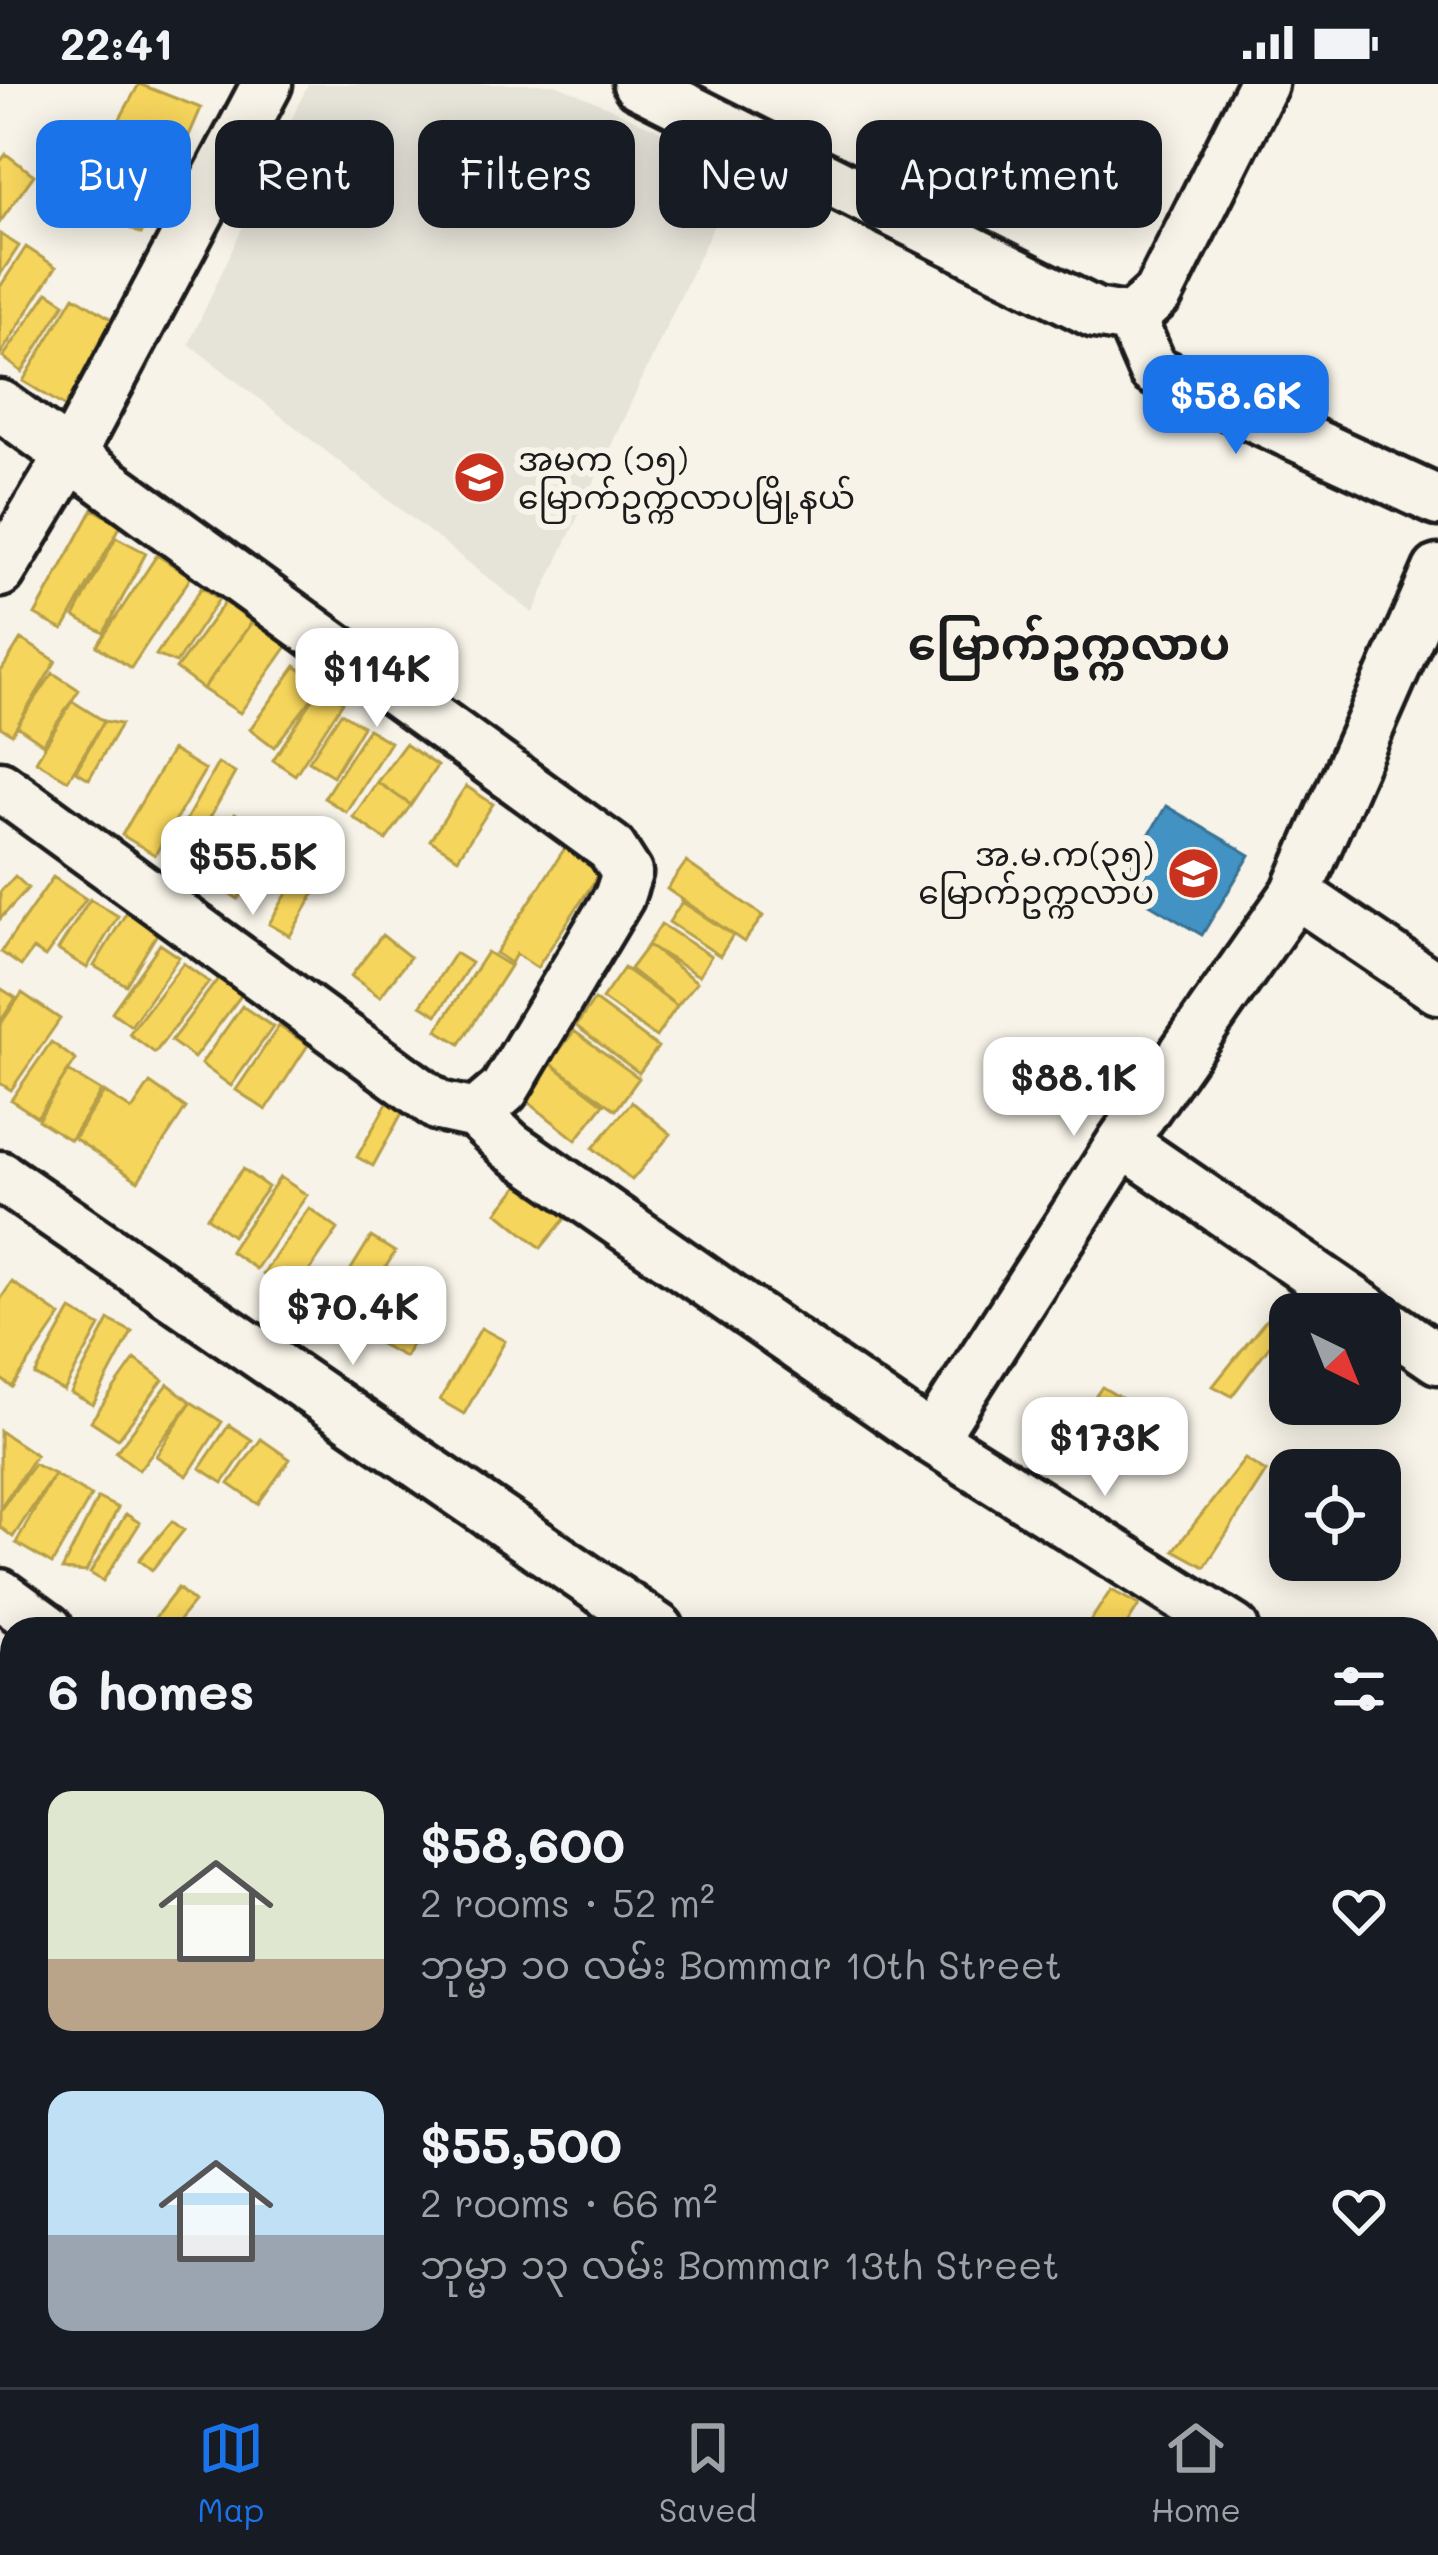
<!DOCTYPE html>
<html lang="en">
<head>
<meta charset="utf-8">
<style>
  body { margin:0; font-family:Mali,"Noto Sans Myanmar",sans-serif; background:#20242c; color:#f1f3f6; height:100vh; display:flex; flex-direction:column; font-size:45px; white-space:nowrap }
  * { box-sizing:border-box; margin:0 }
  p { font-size:39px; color:#9ea1a6 }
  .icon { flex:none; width:66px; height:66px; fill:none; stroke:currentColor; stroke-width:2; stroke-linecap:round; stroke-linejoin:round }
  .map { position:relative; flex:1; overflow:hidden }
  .panel { position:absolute; left:0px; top:1533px; width:1440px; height:771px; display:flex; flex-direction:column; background:#171b24; border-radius:36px 36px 0 0; box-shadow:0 6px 30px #0003 }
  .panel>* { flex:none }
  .guide { position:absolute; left:36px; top:36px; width:1368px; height:108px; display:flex; gap:24px }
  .needle { width:78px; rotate:137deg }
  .controls { position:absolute; left:1269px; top:1209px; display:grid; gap:24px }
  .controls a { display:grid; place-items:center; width:132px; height:132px; border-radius:24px; background:#171b24; box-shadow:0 6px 30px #0003; font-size:60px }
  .price { position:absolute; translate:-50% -102px; padding:0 27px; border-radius:24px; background:#fff; color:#222; font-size:39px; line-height:78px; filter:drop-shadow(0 3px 6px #0008) }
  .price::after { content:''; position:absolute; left:50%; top:72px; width:36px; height:27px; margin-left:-18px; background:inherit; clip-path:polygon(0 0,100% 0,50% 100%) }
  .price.active { background:#1a73e8; color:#fff }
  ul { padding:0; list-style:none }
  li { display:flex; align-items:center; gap:36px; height:300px; padding:0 48px }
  li span { display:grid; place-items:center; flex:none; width:336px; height:240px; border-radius:24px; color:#555 }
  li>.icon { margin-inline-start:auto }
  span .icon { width:144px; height:144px; fill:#fffc; stroke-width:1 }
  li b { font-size:51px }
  h2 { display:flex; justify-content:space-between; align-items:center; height:144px; padding:0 48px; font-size:51px }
  .tag { padding:0 42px; border-radius:24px; background:#171b24; box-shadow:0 6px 30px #0003; font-size:42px; line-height:108px }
  .tag.active { background:#1a73e8; color:#fff }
  .status { display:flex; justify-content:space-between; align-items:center; height:84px; padding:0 60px; background:#171b24; direction:ltr }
  .status svg { height:33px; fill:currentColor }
  .tab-bar { display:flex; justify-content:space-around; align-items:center; height:168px; border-top:3px solid #363941; background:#171b24; font-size:33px; color:#9ea1a6 }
  .tab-bar a { display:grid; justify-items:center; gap:6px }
  .tab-bar .active { color:#1a73e8 }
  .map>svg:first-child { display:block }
</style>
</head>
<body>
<div class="status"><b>22:41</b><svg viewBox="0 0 49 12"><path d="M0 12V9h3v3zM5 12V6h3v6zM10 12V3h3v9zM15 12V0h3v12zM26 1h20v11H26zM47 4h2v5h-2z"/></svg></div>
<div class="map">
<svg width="1438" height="2303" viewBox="0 0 1438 2303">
  <rect width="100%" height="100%" fill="#f7f3e8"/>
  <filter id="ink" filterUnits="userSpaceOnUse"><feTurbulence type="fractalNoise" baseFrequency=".00833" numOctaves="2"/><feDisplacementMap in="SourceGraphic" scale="24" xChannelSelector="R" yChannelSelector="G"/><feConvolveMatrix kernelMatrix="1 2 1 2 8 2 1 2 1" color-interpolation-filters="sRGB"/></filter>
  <g filter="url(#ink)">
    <path fill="#e6e3d9" d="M308,0H556L741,83L533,529L189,260Z"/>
    <path fill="#f6d55c" stroke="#b59e49" stroke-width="3" d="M139,0L201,24L171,93L106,60Z
      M106,60L171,93L141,150L76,117Z
      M6,70L34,91L0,138V78Z
      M0,150L19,162L0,191Z
      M26,163L56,183L0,271V203Z
      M48,208L65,219L22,288L3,273Z
      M74,212L113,236L67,324L23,297Z
      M93,425L121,441L63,546L35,531Z
      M116,453L146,469L104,549L74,533Z
      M157,471L191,493L131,584L97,562Z
      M202,503L219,515L176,579L156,571Z
      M225,518L252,538L203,605L176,585Z
      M252,538L288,561L240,629L203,605Z
      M21,555L56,577L12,650L0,643V589Z
      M296,582L321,603L274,663L250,645Z
      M53,589L79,606L43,660L17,642Z
      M321,603L343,618L295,691L273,676Z
      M72,617L104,637L68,696L36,677Z
      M341,629L363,642L333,692L309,677Z
      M104,637L121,640L89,695L76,687Z
      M368,645L390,658L346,728L324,714Z
      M405,660L437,682L411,721L377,698Z
      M172,666L205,686L155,771L122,751Z
      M218,679L235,689L208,737L217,746L202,772L174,757Z
      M377,698L411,721L386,756L353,733Z
      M466,702L493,720L458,774L430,756Z
      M235,730L259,743L227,801L202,788Z
      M261,758L272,767L238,815L226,807Z
      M567,761L603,784L537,884L516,870L511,879L496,869Z
      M310,770L330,782L290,852L269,840Z
      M686,778L763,832L744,858L667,805Z
      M15,792L28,804L0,835V808Z
      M53,793L86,815L45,873L33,865L21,882L1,868Z
      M90,815L118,832L87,884L58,866Z
      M682,818L733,851L720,872L669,838Z
      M131,821L163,840L126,901L94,882Z
      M661,840L711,872L699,892L648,861Z
      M382,851L410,873L380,913L351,892Z
      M160,860L179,873L131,942L112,928Z
      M648,861L697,898L677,922L630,885Z
      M487,868L510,882L460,960L437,946Z
      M455,869L471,879L437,931L421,921Z
      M183,879L209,898L155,969L129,950Z
      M624,884L677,922L656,953L602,915Z
      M220,892L243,909L194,974L171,957Z
      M0,904L16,914L0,938Z
      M22,909L60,935L11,1006L0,999V941Z
      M594,916L658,963L639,989L576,942Z
      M242,922L273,943L231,1002L201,980Z
      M279,942L308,961L266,1026L236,1006Z
      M574,947L639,994L616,1026L550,979Z
      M51,958L76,976L37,1033L11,1016Z
      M550,979L604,1020L576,1056L523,1014Z
      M68,987L101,1007L70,1056L38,1036Z
      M150,999L186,1024L138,1097L74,1054L104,1008L132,1026Z
      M391,1012L407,1020L373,1082L357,1073Z
      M632,1018L671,1050L632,1096L593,1064Z
      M243,1085L268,1103L232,1152L207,1133Z
      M529,1089L573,1125L541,1164L497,1128Z
      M280,1093L307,1111L256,1185L230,1167Z
      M309,1124L338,1145L293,1211L263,1190Z
      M371,1153L395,1168L346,1247L322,1232Z
      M411,1191L440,1206L405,1273L376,1258Z
      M12,1198L61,1232L12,1303L0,1294V1216Z
      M1282,1216L1296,1226L1232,1312L1213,1302Z
      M71,1226L100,1242L64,1307L35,1291Z
      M109,1236L132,1248L93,1321L71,1309Z
      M481,1244L505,1257L464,1330L440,1316Z
      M135,1275L163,1296L118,1355L91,1337Z
      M168,1300L191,1318L139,1386L116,1368Z
      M1102,1303L1131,1320L1103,1361L1075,1342Z
      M191,1318L222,1338L187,1392L156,1372Z
      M229,1341L252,1356L223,1399L200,1384Z
      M0,1347L36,1371L0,1424Z
      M261,1355L290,1375L258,1420L229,1400Z
      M1245,1375L1266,1388L1205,1483L1174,1466Z
      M34,1380L54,1390L13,1453L0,1443V1426Z
      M54,1390L91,1412L52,1480L16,1459Z
      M98,1414L118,1424L86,1488L62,1486Z
      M126,1430L140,1439L103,1497L90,1489Z
      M172,1437L184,1446L152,1486L139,1476Z
      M178,1504L194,1518L172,1545H156L150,1540Z
      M1111,1506L1139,1521L1124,1545H1085Z
      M12,1568V1638L0,1655V1585Z
      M12,1855V1887L0,1878Z
      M0,1959L12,1967V2013L0,2005Z
      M10,2074L12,2076V2124L0,2117V2091Z
      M0,2140L12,2148L9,2196L0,2190Z"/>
    <path fill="#4393c3" stroke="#376f91" stroke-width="3" d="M1166,722L1250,771L1202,851L1119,802Z"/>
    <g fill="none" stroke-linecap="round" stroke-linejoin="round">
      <defs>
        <path id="minor" d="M638,0L1095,229L1131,235
          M1131,235L1153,286L1438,417
          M1131,235L1158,210L1263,0
          M0,321L611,764L627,789L619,813L504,1006L476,1030
          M0,488L70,372L267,0
          M0,702L439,1022L476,1030
          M1296,809L1438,905
          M476,1030L510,1062L932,1355L1234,1545
          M1122,1058L1372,1230
          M0,1092L659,1545
          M1380,1235L1438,1275
          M932,1355L1122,1058L1296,809L1438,486
          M0,1510L48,1545
          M1428,1667L1438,1674
          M0,1839L12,1820
          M1428,2032L1438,2016
          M1428,2074L1438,2081
          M548,2292L566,2303
          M1147,2292L1164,2303
          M168,2296L176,2303
          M1240,2303L1247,2292"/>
      </defs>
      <use href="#minor" stroke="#1c1c1c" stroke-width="57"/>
      <use href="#minor" stroke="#f7f3e8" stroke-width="48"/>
    </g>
  </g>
  <defs>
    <symbol id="school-disc" viewBox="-11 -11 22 22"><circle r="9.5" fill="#c8321e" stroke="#f7f3e8"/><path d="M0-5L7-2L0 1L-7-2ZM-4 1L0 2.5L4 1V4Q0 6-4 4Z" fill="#fff"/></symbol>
  </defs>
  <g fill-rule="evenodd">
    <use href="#school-disc" x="450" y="364" width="59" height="59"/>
    <use href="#school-disc" x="1164" y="760" width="59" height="59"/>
  </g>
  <g text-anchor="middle" stroke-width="12" stroke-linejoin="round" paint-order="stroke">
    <g font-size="33" fill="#1c1c1c" stroke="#f7f3e8" text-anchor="start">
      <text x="518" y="387">အမက (၁၅)<tspan x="518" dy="38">မြောက်ဥက္ကလာပမြို့နယ်</tspan></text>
      <text x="1154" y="782" text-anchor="end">အ.မ.က(၃၅)<tspan x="1154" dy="38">မြောက်ဥက္ကလာပ</tspan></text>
    </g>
    <g font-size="45" font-weight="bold" fill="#1c1c1c" stroke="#f7f3e8">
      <text x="1069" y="576">မြောက်‌ဥက္ကလာပ</text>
    </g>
  </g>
</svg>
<div class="controls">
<a><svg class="needle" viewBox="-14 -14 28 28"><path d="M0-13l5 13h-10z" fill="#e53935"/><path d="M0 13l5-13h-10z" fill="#9ea1a6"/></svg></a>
<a><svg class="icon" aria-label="locate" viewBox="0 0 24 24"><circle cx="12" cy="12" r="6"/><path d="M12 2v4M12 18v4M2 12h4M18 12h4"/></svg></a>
</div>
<b class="price active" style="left:1236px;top:373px">$58.6K</b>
<b class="price" style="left:377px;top:646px">$114K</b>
<b class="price" style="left:253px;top:834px">$55.5K</b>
<b class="price" style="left:1074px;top:1055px">$88.1K</b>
<b class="price" style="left:353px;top:1284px">$70.4K</b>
<b class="price" style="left:1105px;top:1415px">$173K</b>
<div class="guide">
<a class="tag active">Buy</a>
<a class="tag">Rent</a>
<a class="tag">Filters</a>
<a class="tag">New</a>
<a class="tag">Apartment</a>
</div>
<section class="panel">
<h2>6 homes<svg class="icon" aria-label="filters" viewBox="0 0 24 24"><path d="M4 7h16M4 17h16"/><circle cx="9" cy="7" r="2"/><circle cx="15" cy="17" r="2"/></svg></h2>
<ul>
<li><span style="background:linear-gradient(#dfe7d0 70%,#b9a48a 0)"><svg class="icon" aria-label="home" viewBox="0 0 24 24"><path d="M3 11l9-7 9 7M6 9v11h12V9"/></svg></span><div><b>$58,600</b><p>2 rooms · 52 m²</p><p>ဘုမ္မာ ၁၀ လမ်း Bommar 10th Street</p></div><svg class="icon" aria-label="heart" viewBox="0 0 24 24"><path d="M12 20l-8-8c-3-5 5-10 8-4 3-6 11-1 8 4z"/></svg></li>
<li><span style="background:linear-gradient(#bfe0f5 60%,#9aa5b1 0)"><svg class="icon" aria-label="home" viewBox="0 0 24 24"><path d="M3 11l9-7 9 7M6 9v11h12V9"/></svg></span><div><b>$55,500</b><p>2 rooms · 66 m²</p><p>ဘုမ္မာ ၁၃ လမ်း Bommar 13th Street</p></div><svg class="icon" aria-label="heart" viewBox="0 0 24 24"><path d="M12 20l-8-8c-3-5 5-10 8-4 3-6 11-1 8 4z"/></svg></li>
</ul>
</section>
</div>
<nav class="tab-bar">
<a class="active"><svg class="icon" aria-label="map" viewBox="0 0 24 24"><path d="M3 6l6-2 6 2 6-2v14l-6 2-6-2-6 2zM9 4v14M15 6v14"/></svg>Map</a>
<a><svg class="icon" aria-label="saved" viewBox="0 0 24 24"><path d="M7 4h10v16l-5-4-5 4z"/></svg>Saved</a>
<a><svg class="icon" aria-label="home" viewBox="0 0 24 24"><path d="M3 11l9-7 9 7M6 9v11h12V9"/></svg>Home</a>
</nav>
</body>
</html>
